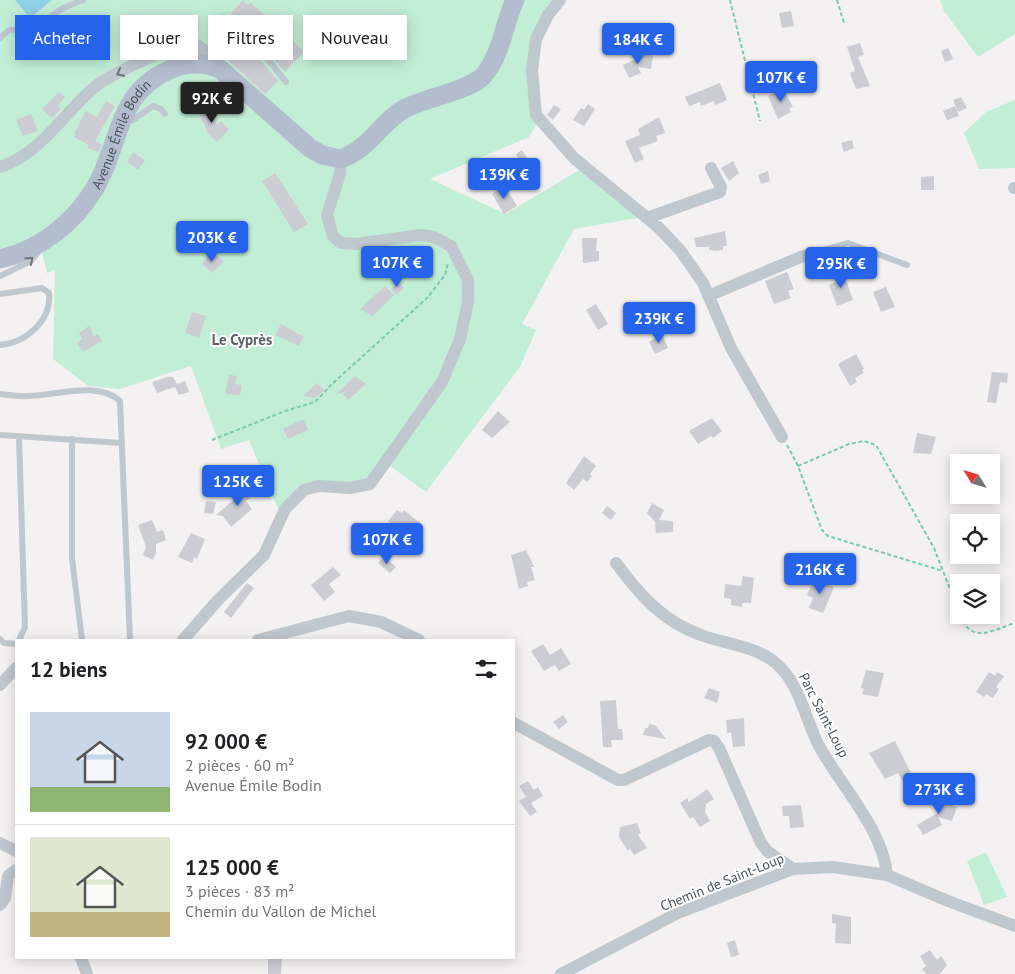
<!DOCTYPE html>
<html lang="fr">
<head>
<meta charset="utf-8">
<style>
  body { margin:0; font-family:"PT Sans",sans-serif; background:#f2f2f2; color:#202124; height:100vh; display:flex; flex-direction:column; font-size:19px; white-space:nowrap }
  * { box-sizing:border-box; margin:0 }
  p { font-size:16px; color:#757577 }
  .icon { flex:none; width:28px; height:28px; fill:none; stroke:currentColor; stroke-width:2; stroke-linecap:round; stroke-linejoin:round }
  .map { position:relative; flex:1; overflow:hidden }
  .sheet { position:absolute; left:15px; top:639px; width:500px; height:320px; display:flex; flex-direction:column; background:#fff; border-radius:0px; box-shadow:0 2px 12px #0003 }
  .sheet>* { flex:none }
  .guide { position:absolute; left:15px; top:15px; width:500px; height:45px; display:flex; gap:10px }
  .needle { width:32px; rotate:307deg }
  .fabs { position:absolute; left:950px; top:454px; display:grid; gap:10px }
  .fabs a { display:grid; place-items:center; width:50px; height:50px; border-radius:0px; background:#fff; box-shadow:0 2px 12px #0003; font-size:25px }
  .price { position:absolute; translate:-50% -42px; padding:0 11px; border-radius:5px; background:#2563eb; color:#fff; font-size:16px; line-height:32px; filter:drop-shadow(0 1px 2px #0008) }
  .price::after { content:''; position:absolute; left:50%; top:30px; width:15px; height:11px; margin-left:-8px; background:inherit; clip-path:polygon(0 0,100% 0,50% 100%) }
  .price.selected { background:#222; color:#fff }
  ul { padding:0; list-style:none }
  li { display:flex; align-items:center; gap:15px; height:125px; padding:0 15px }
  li+li { border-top:1px solid #e0e0e0 }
  li span { display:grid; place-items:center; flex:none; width:140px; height:100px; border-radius:0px; color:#555 }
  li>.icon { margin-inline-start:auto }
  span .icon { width:60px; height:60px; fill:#fffc; stroke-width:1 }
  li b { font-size:21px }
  h2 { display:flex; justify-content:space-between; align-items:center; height:60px; padding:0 15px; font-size:21px }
  .chip { padding:0 18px; border-radius:0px; background:#fff; box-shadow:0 2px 12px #0003; font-size:18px; line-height:45px }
  .chip.selected { background:#2563eb; color:#fff }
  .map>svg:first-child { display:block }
</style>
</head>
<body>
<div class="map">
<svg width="1015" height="974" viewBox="0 0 1015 974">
  <rect width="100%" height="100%" fill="#f3f1f1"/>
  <path fill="#c2eed6" d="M0,0H554L548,5L533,34L539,120L529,137L430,179L506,214L581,169L643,217L574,229L522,324L536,330L520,367L426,492L386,463L360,490L311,488L280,514L249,440L221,449L191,366L120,389L88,386L53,359L55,270L47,273L41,249L0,263Z
    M940,0H1015V34L978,57L944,11Z
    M1015,100V168L979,169L964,133L986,112Z
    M986,852L1007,897L984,905L967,861Z"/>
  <path fill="#91d1e8" d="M15,0H52L30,18Z"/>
  <path fill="#cbcdd3" d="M243,0L248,5L250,2L265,15L247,35L227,18Z
    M791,11L794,26L782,28L779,13Z
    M222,13L231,23L216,38L209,30Z
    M281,29L304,52L285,72L263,46Z
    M860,43L864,55L858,57L870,86L856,89L850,73L855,71L847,47Z
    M231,46L244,59L253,51L278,81L265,94L222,55Z
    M948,48L953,59L945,62L941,51Z
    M640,54L653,56L651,69L638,67L641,73L629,78L623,65L639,58Z
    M720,83L727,100L715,105L714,101L701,106L700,102L689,106L685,97Z
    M783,88L793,107L789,108L791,112L778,119L768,96Z
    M59,92L65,97L58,106L61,109L52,118L42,109Z
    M961,97L967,108L958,112L953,100Z
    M106,101L115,106L95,141L102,144L99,152L87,148L89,145L74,137L76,134L74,133L86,111L97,117Z
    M208,104L217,125L221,121L229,129L217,142L208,133L197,110Z
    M588,104L595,109L584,126L573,120L581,108L584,110Z
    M554,105L561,109L553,120L547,115Z
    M955,106L959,116L947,120L943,111Z
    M31,114L38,131L23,136L16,120Z
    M659,117L665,133L656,136L658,141L639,148L644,159L635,163L625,141L640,135L638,129Z
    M852,140L854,148L844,152L841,143Z
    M522,150L534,170L510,184L503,172L509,168L507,164L518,158L516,154Z
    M133,152L145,160L138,170L127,162Z
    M733,161L739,173L729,181L721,168Z
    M768,171L770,181L761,184L758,175Z
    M275,173L308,224L294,232L262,181Z
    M934,176V190H921V177Z
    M504,185L517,206L504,214L492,194Z
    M725,231L727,246H723V250L715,251L709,250V247H696L694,238Z
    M582,238H597L596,251H599V261L583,263Z
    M209,254L212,256L214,254L224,261L212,273L202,264Z
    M787,272L794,289L788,291L791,298L774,304L765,281Z
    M843,273L854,277L846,280L853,300L837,306L829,285L836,282L833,277Z
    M398,282L404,288L396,295L391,289Z
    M385,286L394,295L373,316L360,309Z
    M886,287L895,307L881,312L873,292Z
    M596,304L608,324L598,330L586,310Z
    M192,312L206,316L199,338L185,333Z
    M281,324L304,337L299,346L275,335Z
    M89,326L94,336L98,334L102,341L83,352L77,343L82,339L79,333Z
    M662,334L668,348L655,354L649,342Z
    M856,354L864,369L862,370L864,373L855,378L857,382L850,386L838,364Z
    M992,372L1008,373L1007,383L1000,382L996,403L987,402Z
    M229,375L237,376L235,384L242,385L240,395L225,394Z
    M355,376L366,384L348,400L343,394L346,392L336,394Z
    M167,377H173L177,384L185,381L189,392L179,395L175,387L157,393L152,382Z
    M317,383L324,390L315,398L303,396Z
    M498,411L510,422L492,438L482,430Z
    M712,418L722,431L713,438L711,436L698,444L689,431Z
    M303,419L308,430L288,439L283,429Z
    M917,433L936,437L931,454L913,453Z
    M584,456L596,466L590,474L592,476L587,482L583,479L574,490L566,483Z
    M252,484L258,492L246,501L252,509L231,527L223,516L216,515Z
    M206,501L216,502L213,514L204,513Z
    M652,503L664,510L659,520L673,521V532L656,533L655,522L647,513Z
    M607,506L616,513L611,520L602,513Z
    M397,510L402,513L404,510L420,523L407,535L388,521Z
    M152,520L157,532L163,530L166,540L156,544V553L153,560L143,555L146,547L138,525Z
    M191,533L205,539L197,559L194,557L192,563L178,557Z
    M526,550L534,567H531L535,580L527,582L528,586L519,589L511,555Z
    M384,557L396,567L390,573L378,563Z
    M333,567L341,575L329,584L335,592L324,601L311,585Z
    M743,576L754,578L751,603H742V607L731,605V599L724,598L725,584L741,586Z
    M814,579L834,587L823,613L809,608L813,598L807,595Z
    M247,583L254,588L231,618L224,612Z
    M543,644L550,655L561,648L571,664L559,671L555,665L544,671L531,651Z
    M866,670L884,673L878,697L862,694L864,689L861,688Z
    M989,672L995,676L997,672L1004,676L996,687L999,689L993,698L986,694L984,697L976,692Z
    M709,688L720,692L717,703L704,698Z
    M616,700L618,729H622L623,740H611L612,747H603L600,701Z
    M563,715L568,722L559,729L553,722Z
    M744,718L745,746L733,747L731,733H727L726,720Z
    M649,724L655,725L666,739L643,735L645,728H648Z
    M895,741L913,777L903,782L898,773L885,779L869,753Z
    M528,781L534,790L538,787L543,796L531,803L537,812L530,816L519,801L526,797L519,786Z
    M707,789L714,799L706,804L705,812L710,821L700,827L693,817L690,819L680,803L687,798L689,802Z
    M944,792L949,804L957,807L952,821L938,817L942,825L923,835L917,825L941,811L935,798Z
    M801,805L804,827L790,828L789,816H783L782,806Z
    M637,823L641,833L638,835L647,848L634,855L630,849L628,851L619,837L620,827Z
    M832,914L851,917V944L835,943L836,923H832Z
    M735,940L739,955L731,957L727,943Z
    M930,950L937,960L941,956L947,965L940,974H926L922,969L926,966L920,956Z
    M268,958H282L281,974H268Z"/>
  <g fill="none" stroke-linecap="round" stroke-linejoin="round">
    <path stroke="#7bcaa8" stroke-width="2" stroke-dasharray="4 2.5" stroke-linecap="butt" d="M730,0L760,121
      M837,0L844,23
      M212,440L285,411L315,402L333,383L427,298L445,275L448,263
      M787,445L798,466L822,530L828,536L943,571
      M798,466L849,444L864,441L876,445L934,548L959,612
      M960,615C972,645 992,630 1015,623"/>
    <path stroke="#bfc7cf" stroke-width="6" d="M0,38L9,30L32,29L63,8L83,0
      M206,52C246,16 262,54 286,82
      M125,122L133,120L153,106L161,109L165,114
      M803,256L848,243L907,265
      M0,276L31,261L40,250
      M0,294L42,288L49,293C52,320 26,343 0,345
      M0,394C9,395 19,397 28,396C55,396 97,380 120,401L130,640
      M0,435L122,443
      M19,437L25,627L19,640
      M72,439V558L82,640
      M0,639L4,643L16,644"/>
    <path stroke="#bfc7cf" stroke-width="12" d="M560,0L548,15L536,39L532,70L536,115L574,158L658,227L680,250L703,283L731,348L782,437
      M0,167C41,154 64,112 96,86C109,75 183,39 197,45C206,49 206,56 208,64
      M1014,188H1015
      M647,218L720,192L721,187L711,168
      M708,296L803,256
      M616,563C639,594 663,622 701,635C725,644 750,645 772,660C798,679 804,714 817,742C838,783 883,828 887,875
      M183,640L218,600L264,555L285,509L304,490L319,486L350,488L370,484L442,382L460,339L468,302V280L451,246L434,237L421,235L356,244L341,243L333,236L327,215L340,174L341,159
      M258,640L349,616L381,622L419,640
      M0,685L16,668
      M514,723L618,780H624L709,740L714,741L719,748L761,843L767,851L793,869
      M0,843L16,851
      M0,905L5,898L8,876L16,870
      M81,958L87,974
      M561,974L678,913L793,869L833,867L887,875L948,901L1015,926"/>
    <path stroke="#b2bece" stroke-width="19" id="s1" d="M0,259C40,250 74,223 95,188C121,144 115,94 169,70C186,62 203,62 220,69L310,148L322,155L341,159C372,147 381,121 406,108C425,98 471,90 483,76C502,55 503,25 515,0"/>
  </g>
  <defs><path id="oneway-chevron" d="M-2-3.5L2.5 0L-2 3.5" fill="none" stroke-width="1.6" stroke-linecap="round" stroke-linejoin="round" transform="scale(1.25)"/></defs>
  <g stroke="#6c767f">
    <use href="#oneway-chevron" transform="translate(120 73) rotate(152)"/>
    <use href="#oneway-chevron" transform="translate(30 260) rotate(-39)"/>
  </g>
  <g text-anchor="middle" stroke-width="4" stroke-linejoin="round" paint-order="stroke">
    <g font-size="14" fill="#49535d" stroke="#fff">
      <text dy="5" stroke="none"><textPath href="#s1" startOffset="182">Avenue Émile Bodin</textPath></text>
      <text transform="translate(824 715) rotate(63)" y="5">Parc Saint-Loup</text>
      <text transform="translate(722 882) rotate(-22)" y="5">Chemin de Saint-Loup</text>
    </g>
    <g font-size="15" font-weight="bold" fill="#5d6065" stroke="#fff">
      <text x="242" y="345">Le Cyprès</text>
    </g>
  </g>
</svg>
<div class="fabs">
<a><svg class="needle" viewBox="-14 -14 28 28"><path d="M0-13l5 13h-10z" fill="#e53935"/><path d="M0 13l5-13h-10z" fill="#757577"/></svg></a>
<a><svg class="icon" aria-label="locate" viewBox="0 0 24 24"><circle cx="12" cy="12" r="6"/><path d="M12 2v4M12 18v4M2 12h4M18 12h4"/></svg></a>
<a><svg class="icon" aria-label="layers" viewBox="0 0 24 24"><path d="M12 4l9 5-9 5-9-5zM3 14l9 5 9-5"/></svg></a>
</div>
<b class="price" style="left:638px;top:65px">184K €</b>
<b class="price" style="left:781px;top:103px">107K €</b>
<b class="price selected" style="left:212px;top:124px">92K €</b>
<b class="price" style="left:504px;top:200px">139K €</b>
<b class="price" style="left:212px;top:263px">203K €</b>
<b class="price" style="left:397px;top:288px">107K €</b>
<b class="price" style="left:841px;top:289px">295K €</b>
<b class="price" style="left:659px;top:344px">239K €</b>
<b class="price" style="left:238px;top:507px">125K €</b>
<b class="price" style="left:387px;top:565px">107K €</b>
<b class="price" style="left:820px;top:595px">216K €</b>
<b class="price" style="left:939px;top:815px">273K €</b>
<div class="guide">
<a class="chip selected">Acheter</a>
<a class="chip">Louer</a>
<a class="chip">Filtres</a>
<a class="chip">Nouveau</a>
</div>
<section class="sheet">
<h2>12 biens<svg class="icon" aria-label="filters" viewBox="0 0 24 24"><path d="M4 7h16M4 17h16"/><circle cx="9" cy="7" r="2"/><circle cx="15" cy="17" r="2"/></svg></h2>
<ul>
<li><span style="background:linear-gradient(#c9d6e8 75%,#8fb573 0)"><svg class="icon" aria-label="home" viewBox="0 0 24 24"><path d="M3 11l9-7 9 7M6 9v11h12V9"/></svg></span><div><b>92 000 €</b><p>2 pièces · 60 m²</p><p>Avenue Émile Bodin</p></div></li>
<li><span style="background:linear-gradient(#dfe7d0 75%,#c2b280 0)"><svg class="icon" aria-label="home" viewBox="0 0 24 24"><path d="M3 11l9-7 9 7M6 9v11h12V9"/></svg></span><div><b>125 000 €</b><p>3 pièces · 83 m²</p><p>Chemin du Vallon de Michel</p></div></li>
</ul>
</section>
</div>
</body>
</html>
